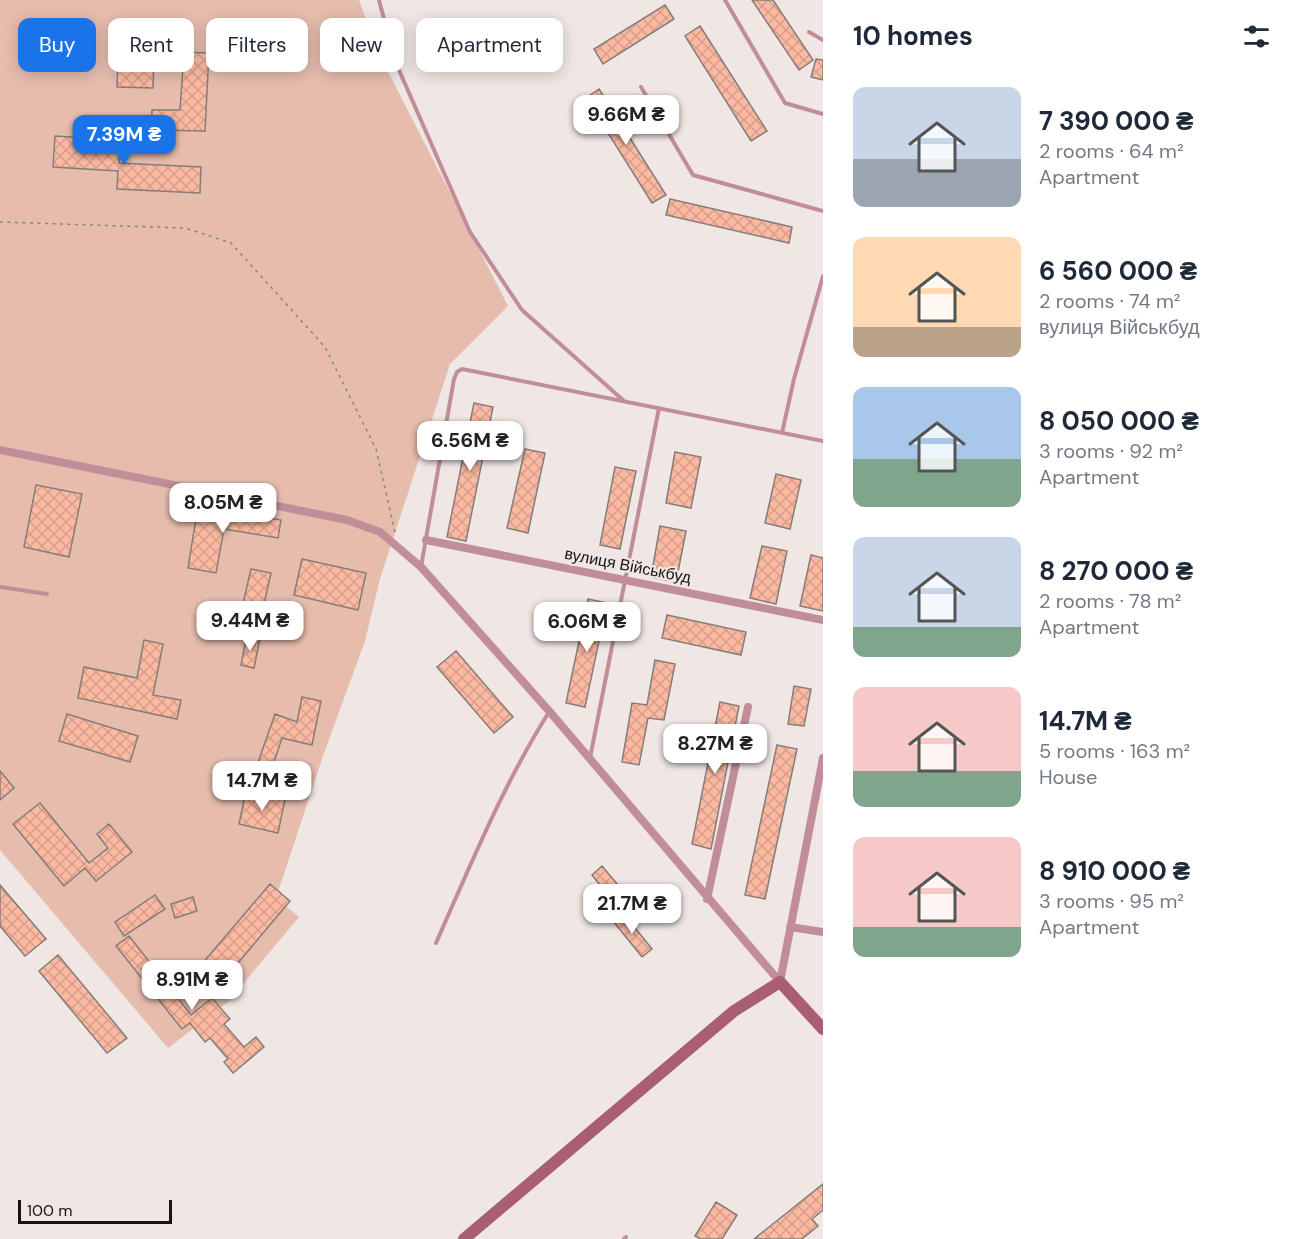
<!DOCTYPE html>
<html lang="en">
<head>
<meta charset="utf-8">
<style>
  body { margin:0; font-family:"DM Sans",sans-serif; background:#f2f2f3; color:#1f2937; height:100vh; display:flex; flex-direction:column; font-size:22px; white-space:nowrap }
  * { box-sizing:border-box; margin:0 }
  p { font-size:20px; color:#747a83 }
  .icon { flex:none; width:33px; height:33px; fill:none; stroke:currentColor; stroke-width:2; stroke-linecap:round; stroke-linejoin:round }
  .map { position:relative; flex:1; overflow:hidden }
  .details { display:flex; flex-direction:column; background:#fff; width:480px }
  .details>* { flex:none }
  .banner { position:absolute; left:18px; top:18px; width:570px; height:54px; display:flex; gap:12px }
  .scale { position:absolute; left:18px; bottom:15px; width:154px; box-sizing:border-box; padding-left:6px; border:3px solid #161312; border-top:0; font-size:16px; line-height:21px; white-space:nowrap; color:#161312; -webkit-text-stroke:4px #f0e7e4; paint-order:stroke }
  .price { position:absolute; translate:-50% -51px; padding:0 14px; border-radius:12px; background:#fff; color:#222; font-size:20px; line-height:39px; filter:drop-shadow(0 2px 3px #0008) }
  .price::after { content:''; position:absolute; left:50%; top:36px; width:18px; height:14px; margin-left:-9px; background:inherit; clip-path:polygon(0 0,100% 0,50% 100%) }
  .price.active { background:#1a73e8; color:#fff }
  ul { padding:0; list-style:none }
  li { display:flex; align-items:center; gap:18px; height:150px; padding:0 30px }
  li span { display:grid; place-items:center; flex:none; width:168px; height:120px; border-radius:12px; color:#555 }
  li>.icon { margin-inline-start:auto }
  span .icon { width:72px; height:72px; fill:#fffc; stroke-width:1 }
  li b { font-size:26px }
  h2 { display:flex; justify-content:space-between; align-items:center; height:72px; padding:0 30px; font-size:26px }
  .chip { padding:0 21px; border-radius:12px; background:#fff; box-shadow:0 3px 15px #0003; font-size:21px; line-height:54px }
  .chip.active { background:#1a73e8; color:#fff }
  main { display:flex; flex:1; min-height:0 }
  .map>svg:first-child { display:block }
</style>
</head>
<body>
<main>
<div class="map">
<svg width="823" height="1239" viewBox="0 0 823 1239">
  <defs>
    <pattern id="building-cross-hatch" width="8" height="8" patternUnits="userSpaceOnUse" patternTransform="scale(1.5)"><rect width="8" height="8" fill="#fbb9a1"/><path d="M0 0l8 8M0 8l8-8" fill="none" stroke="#d69e8a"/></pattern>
  </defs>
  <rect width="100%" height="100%" fill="#f0e7e4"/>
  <path fill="#e6bcad" d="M0,0H359L378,52L508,306L450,364L380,579L365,641L324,753L276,898L299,917L228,1002L168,1048L0,850Z"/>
  <path fill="url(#building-cross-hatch)" stroke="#857d7a" stroke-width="1.5" d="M752,0H773L813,60L799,70Z
    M665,5L674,19L603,64L594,49Z
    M700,26L767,131L751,141L685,36Z
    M184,52L209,53L205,131L151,130L152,110H180Z
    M118,54L154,55L153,88L117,87Z
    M816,59L823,60V80L811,77Z
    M599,89L666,195L652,203L586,98Z
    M55,136L121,140L119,163L201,167L200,193L117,189L118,171L53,167Z
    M670,199L792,227L789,243L666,215Z
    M474,403L493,407L466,541L447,537Z
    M525,449L545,453L528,533L507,528Z
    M675,452L701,457L691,508L666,503Z
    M615,467L636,471L620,549L600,545Z
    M776,474L801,480L790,529L765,523Z
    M36,485L82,494L69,557L24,547Z
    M198,506L281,520L278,538L224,529L216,573L188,568Z
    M660,526L686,531L676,582L651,577Z
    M762,546L787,551L776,604L750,598Z
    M811,555L823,558V611L800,606Z
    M302,559L366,573L358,610L294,595Z
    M251,569L271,573L262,613L242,608Z
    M588,599L607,603L585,707L566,703Z
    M667,615L746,632L741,655L662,638Z
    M247,635L260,638L254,668L241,665Z
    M144,640L163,644L153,695L181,700L177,719L78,698L84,667L137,678Z
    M456,651L513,717L494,733L437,667Z
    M655,660L675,664L664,720L648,718L639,765L622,762L632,703L647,705Z
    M794,686L811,689L804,726L788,724Z
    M302,697L321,701L312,745L282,738L274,762L293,769L286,786L254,774L275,714L297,722Z
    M720,702L739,706L711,849L692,844Z
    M67,714L138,736L130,762L59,741Z
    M777,745L797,749L765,899L745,895Z
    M0,771L14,788L0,800Z
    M246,791L285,799L278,833L239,824Z
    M40,803L89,863L108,848L97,834L109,824L132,852L96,881L85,868L64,886L13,824Z
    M602,866L623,891L612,900L592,875Z
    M270,884L290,901L217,988L196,971Z
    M0,885L46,939L25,956L0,926Z
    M155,895L165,909L124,936L115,922Z
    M193,897L197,911L175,918L171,904Z
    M623,913L652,949L642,957L613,921Z
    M129,936L191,1015L212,998L230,1019L224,1024L244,1047L256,1037L264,1047L233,1073L224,1062L228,1059L210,1038L205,1042L190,1023L182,1029L116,946Z
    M58,955L127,1038L107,1053L39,971Z
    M823,1184V1210L812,1219L818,1226L802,1239H754Z
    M716,1202L737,1215L722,1239H701L695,1236Z"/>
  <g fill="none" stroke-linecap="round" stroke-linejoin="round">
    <path stroke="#898280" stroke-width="1.5" stroke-dasharray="3 4.5" stroke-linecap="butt" d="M0,222L185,228L231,243L325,347L376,449L395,532"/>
    <path stroke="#c18d98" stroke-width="4" d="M379,0L395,61L470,232L522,310L624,401
      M725,0L785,103L823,114
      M809,32L823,40
      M641,87L693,175L823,211
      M782,433L794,379L823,276
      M421,567L454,379L457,372L462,369L823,441
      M0,587L47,594
      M590,758L659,408
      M436,943C471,864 503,785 549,712
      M624,1239L626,1237"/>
    <path stroke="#c18d98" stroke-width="8" d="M0,450L347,520L380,532L421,567L550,712L780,982
      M426,540L823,620
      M707,899L748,707
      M790,927L823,932
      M780,982L823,758"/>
    <path stroke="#a95f71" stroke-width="12" d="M464,1239L734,1011L780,982L823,1029"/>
  </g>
  <g text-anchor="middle" stroke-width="4.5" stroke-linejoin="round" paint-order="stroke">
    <g font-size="16" fill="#161312" stroke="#f0e7e4">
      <text transform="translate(628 565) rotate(11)" y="6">вулиця Військбуд</text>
    </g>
  </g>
</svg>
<div class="scale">100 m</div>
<b class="price" style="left:626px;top:146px">9.66M ₴</b>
<b class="price active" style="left:124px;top:166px">7.39M ₴</b>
<b class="price" style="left:470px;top:472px">6.56M ₴</b>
<b class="price" style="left:223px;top:534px">8.05M ₴</b>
<b class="price" style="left:250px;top:652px">9.44M ₴</b>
<b class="price" style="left:587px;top:653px">6.06M ₴</b>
<b class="price" style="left:715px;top:775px">8.27M ₴</b>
<b class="price" style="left:262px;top:812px">14.7M ₴</b>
<b class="price" style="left:632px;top:935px">21.7M ₴</b>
<b class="price" style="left:192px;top:1011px">8.91M ₴</b>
<div class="banner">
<a class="chip active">Buy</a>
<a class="chip">Rent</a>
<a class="chip">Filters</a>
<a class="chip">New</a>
<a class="chip">Apartment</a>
</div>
</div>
<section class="details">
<h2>10 homes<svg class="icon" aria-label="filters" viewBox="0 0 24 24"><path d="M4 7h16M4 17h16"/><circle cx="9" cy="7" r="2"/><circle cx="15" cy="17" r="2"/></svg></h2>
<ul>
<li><span style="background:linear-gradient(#c9d6e8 60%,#9aa5b1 0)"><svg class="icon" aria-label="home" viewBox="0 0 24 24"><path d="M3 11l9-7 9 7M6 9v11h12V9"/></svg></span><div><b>7 390 000 ₴</b><p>2 rooms · 64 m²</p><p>Apartment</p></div></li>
<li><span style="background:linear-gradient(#ffd9b3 75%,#b9a48a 0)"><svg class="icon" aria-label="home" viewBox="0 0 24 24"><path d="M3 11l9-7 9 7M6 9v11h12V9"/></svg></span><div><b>6 560 000 ₴</b><p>2 rooms · 74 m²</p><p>вулиця Військбуд</p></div></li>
<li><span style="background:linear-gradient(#a9c7e8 60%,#7fa58c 0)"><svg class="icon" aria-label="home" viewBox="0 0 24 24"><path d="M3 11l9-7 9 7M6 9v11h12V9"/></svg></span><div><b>8 050 000 ₴</b><p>3 rooms · 92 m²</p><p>Apartment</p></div></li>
<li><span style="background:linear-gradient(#c9d6e8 75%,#7fa58c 0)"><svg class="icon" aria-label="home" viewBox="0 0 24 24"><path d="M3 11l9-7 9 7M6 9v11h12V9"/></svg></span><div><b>8 270 000 ₴</b><p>2 rooms · 78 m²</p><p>Apartment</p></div></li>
<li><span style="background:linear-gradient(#f6c9c9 70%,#7fa58c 0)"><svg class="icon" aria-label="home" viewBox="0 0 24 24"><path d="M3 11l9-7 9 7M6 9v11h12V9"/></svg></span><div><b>14.7M ₴</b><p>5 rooms · 163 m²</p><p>House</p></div></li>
<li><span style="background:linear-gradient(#f6c9c9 75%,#7fa58c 0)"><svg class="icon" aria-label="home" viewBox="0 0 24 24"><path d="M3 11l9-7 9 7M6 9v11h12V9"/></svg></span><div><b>8 910 000 ₴</b><p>3 rooms · 95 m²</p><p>Apartment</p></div></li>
</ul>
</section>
</main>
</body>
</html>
